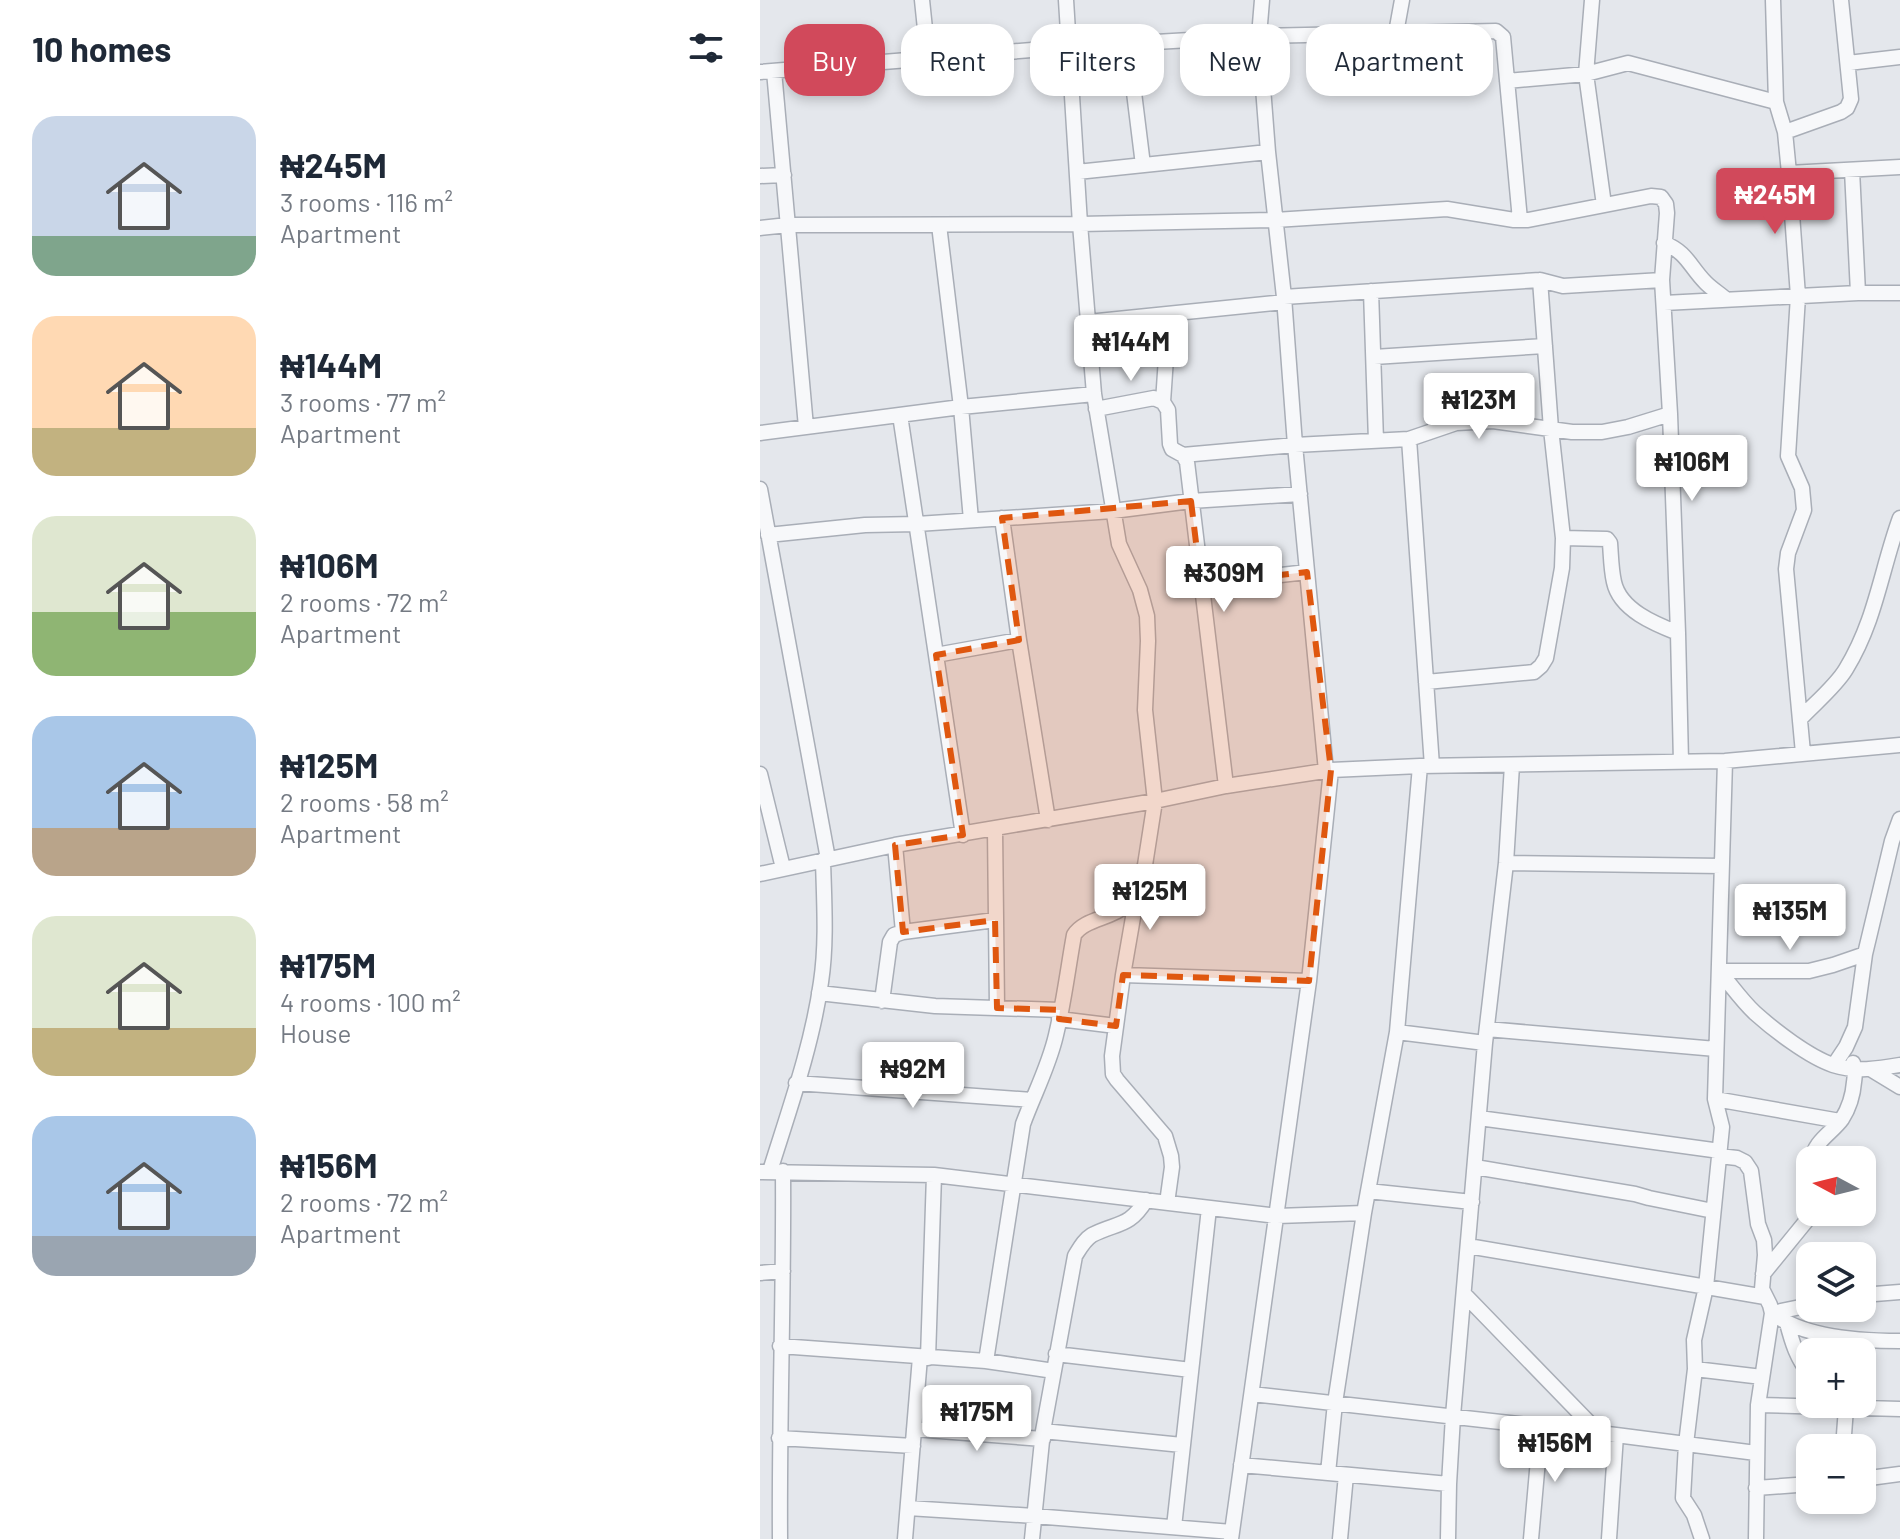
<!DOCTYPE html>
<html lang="en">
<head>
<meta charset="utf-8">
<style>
  body { margin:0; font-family:Barlow,sans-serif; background:#f6f6f7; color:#1f2937; height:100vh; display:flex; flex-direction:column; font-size:30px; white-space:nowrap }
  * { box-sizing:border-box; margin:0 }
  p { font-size:26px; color:#747a83 }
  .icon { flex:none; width:44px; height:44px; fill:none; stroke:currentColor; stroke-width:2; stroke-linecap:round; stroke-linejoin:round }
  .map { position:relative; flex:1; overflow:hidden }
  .panel { display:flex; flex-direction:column; background:#fff; width:760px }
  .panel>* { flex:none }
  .banner { position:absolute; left:24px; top:24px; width:760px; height:72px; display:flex; gap:16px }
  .needle { width:52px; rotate:277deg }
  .controls { position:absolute; left:1036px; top:1146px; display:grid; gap:16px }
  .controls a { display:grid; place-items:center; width:80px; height:80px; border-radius:16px; background:#fff; box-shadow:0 4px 12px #0003; font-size:40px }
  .price { position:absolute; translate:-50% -68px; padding:0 18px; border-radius:8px; background:#fff; color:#222; font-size:26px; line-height:52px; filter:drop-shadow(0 2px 4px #0008) }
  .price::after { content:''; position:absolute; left:50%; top:48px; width:24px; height:18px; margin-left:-12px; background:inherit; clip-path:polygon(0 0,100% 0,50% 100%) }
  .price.active { background:#d1495b; color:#fff }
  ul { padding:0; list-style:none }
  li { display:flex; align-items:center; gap:24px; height:200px; padding:0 32px }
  li span { display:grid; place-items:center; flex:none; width:224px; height:160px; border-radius:24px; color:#555 }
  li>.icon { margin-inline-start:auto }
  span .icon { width:96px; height:96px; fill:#fffc; stroke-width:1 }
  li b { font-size:34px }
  h2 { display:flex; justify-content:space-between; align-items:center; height:96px; padding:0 32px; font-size:34px }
  .tag { padding:0 28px; border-radius:24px; background:#fff; box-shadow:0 4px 12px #0003; font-size:28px; line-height:72px }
  .tag.active { background:#d1495b; color:#fff }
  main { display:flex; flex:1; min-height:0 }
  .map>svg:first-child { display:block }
</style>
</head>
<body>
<main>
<section class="panel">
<h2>10 homes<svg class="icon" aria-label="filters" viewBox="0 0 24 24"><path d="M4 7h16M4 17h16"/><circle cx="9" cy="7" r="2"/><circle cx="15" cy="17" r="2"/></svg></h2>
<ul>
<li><span style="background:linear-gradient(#c9d6e8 75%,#7fa58c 0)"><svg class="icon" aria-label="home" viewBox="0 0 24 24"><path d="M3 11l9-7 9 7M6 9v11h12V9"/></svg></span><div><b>₦245M</b><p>3 rooms · 116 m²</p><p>Apartment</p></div></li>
<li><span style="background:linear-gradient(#ffd9b3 70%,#c2b280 0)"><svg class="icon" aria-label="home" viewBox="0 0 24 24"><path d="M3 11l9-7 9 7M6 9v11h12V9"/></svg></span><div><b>₦144M</b><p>3 rooms · 77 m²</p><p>Apartment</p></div></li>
<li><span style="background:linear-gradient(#dfe7d0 60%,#8fb573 0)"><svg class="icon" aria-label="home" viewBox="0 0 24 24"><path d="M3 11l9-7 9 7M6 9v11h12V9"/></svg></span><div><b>₦106M</b><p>2 rooms · 72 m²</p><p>Apartment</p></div></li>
<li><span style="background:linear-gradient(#a9c7e8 70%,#b9a48a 0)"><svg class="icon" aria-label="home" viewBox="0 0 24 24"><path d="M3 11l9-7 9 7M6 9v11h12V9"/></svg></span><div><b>₦125M</b><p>2 rooms · 58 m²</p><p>Apartment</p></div></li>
<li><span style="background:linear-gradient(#dfe7d0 70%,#c2b280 0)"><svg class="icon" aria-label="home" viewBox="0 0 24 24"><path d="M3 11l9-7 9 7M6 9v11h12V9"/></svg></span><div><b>₦175M</b><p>4 rooms · 100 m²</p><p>House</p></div></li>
<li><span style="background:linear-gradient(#a9c7e8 75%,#9aa5b1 0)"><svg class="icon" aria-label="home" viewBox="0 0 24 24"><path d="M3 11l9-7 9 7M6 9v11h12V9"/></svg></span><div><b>₦156M</b><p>2 rooms · 72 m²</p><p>Apartment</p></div></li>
</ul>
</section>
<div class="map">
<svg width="1140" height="1539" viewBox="0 0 1140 1539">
  <rect width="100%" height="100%" fill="#e4e7ec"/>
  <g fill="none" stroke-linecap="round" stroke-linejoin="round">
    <defs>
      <path id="minor" d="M162,0L168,58
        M306,0L320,224L334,394L359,544L380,590L387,616L388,641L385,710L395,801L385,865L379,883L363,975L352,1056L353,1074L357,1080L405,1136L411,1156L412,1167L407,1203
        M502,0L499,36L508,152L524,297L535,445L566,771
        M832,0L826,74L844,205
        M1013,0L1016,102L1025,132L1029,173L1038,296L1028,456L1042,488L1044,510L1028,553L1026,569L1043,753
        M636,33L642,0
        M368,44L383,165
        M1088,63L1140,57
        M14,71L46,427
        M0,72L309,47L499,36L736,31L743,37L760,220
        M747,81L826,74L868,63L1016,102
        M1025,132L1081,112L1087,108L1091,99L1081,0
        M1092,170L1098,293
        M317,172L508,152
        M1029,173L1140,167
        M0,176L24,175
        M179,225L201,407L211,520
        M0,228L28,225L320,224L515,220L687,209L754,220H768L891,196L901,197L906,204L907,213L902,280L910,414L918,633L921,762
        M904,243C928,253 929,266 946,283C952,289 960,294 967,300
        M611,291L616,441
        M524,297L780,280L803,286L902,280
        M904,303L1098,293H1140
        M409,314L403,402L408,410L410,444L412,449L423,455L535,445L649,439L696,423L733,421L812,432H842L868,427L910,414
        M328,322L524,302
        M614,357L785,346
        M336,409L394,398L403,402
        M140,415L203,835
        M0,433L201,407L334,394
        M649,439L672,766
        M423,455L427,462L466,786
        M0,489L68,859
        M242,518L259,640L288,820
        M8,535L105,525L157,524L353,511L431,501L540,494
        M803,538L847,539L850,543C851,555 851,569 854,582C860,610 895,624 918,633
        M441,584L547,572
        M176,655L259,640
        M666,682L774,672L781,666L786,658L802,568L803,538L791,429L780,280
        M1040,719C1054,704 1076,686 1086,669C1116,620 1121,570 1140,518
        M0,774L23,868
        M235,829L237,1008
        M135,845L143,932
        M746,863L962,866
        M0,874L135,845L395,801L466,786L571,770L660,766L965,761L1140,745
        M959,971C971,985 982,1001 995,1013C1014,1030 1049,1057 1073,1065C1095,1072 1118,1069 1140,1065
        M959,971H1049L1073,965L1105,954
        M363,975L549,981
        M59,993L175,1006L300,1010
        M122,1001L130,942L134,935L143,932L235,920
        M299,1019L356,1026
        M727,1029L956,1049
        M637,1032L725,1043
        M1074,1065L1086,1047L1095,1027L1105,954L1132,841L1140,819
        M1112,1070L1140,1087
        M36,1083L272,1100
        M955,1099L1080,1121
        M719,1118L960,1151
        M959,1156L977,1158L985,1162L991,1171L998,1224L1004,1240L1005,1255L1002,1289L1010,1305L1012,1313L998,1405L996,1539
        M1052,1160C1054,1141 1072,1133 1082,1119C1089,1108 1093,1095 1094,1082C1095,1074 1096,1070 1093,1063
        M715,1167L875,1194L889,1198L953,1211
        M10,1171C29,1110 52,1046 61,982C67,942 64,900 63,860
        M0,1172L174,1175L517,1216L604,1213
        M608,1191L712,1202
        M708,1246L1005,1297
        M0,1273L23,1271
        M1003,1274L1047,1220L1050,1197
        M704,1294L839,1433
        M1102,1295L1140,1292
        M1012,1313C1044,1338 1100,1341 1140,1341
        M1012,1313L1050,1305
        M1027,1323C1032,1342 1037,1359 1050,1374
        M20,1346L226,1361L294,1371
        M296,1354L431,1370
        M168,1358L174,1175
        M226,1361L263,1124C274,1094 289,1066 296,1035C304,1002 308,968 314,935C324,919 350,919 365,906C370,902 373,896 376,890
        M935,1369L1002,1377
        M492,1394L856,1435L996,1453
        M1081,1404L1086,1408L1083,1448
        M998,1405L1140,1409
        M154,1429L283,1439
        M283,1431L422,1445
        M19,1438L153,1446
        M481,1465L689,1484
        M568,1473L575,1403L604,1213L637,1032L660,766
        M1102,1479L1140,1474
        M996,1488L1050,1484
        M148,1508L274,1516L472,1532
        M414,1527L449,1208
        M20,1539C19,1416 24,1294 23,1171
        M145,1539L160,1357
        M272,1539L283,1431L315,1256C320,1248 324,1240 332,1235C357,1222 369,1228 386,1200
        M471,1539L549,981L571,770
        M580,1539L586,1475
        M688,1539L689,1484L693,1416L725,1043L746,863L752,765
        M771,1539L781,1426
        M849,1539L856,1435
        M942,1539L934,1515L923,1498L926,1444L935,1369L934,1340L946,1287L962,1127L955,1099L965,761"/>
    </defs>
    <use href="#minor" stroke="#a9aeb7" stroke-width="17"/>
    <use href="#minor" stroke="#f7f8fa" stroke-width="14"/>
  </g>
  <path fill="#df570f" fill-opacity="0.2" stroke="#df570f" stroke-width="6" stroke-dasharray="16 10" stroke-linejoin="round" d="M431,501L441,584L547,572L571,770L549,981L363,975L356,1026L299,1019L300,1010L237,1008L235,920L143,932L135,845L203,835L176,655L259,640L242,518Z"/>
</svg>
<div class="controls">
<a><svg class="needle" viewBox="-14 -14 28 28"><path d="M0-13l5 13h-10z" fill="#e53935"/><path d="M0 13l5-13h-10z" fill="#747a83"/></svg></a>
<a><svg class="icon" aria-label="layers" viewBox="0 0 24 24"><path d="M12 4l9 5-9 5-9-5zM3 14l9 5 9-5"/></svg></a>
<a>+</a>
<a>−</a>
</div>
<b class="price active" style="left:1015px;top:236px">₦245M</b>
<b class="price" style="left:371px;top:383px">₦144M</b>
<b class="price" style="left:719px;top:441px">₦123M</b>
<b class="price" style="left:932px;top:503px">₦106M</b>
<b class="price" style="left:464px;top:614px">₦309M</b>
<b class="price" style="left:390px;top:932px">₦125M</b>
<b class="price" style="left:1030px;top:952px">₦135M</b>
<b class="price" style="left:153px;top:1110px">₦92M</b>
<b class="price" style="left:217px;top:1453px">₦175M</b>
<b class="price" style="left:795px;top:1484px">₦156M</b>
<div class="banner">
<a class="tag active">Buy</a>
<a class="tag">Rent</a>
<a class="tag">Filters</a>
<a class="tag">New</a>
<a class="tag">Apartment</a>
</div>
</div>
</main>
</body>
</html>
